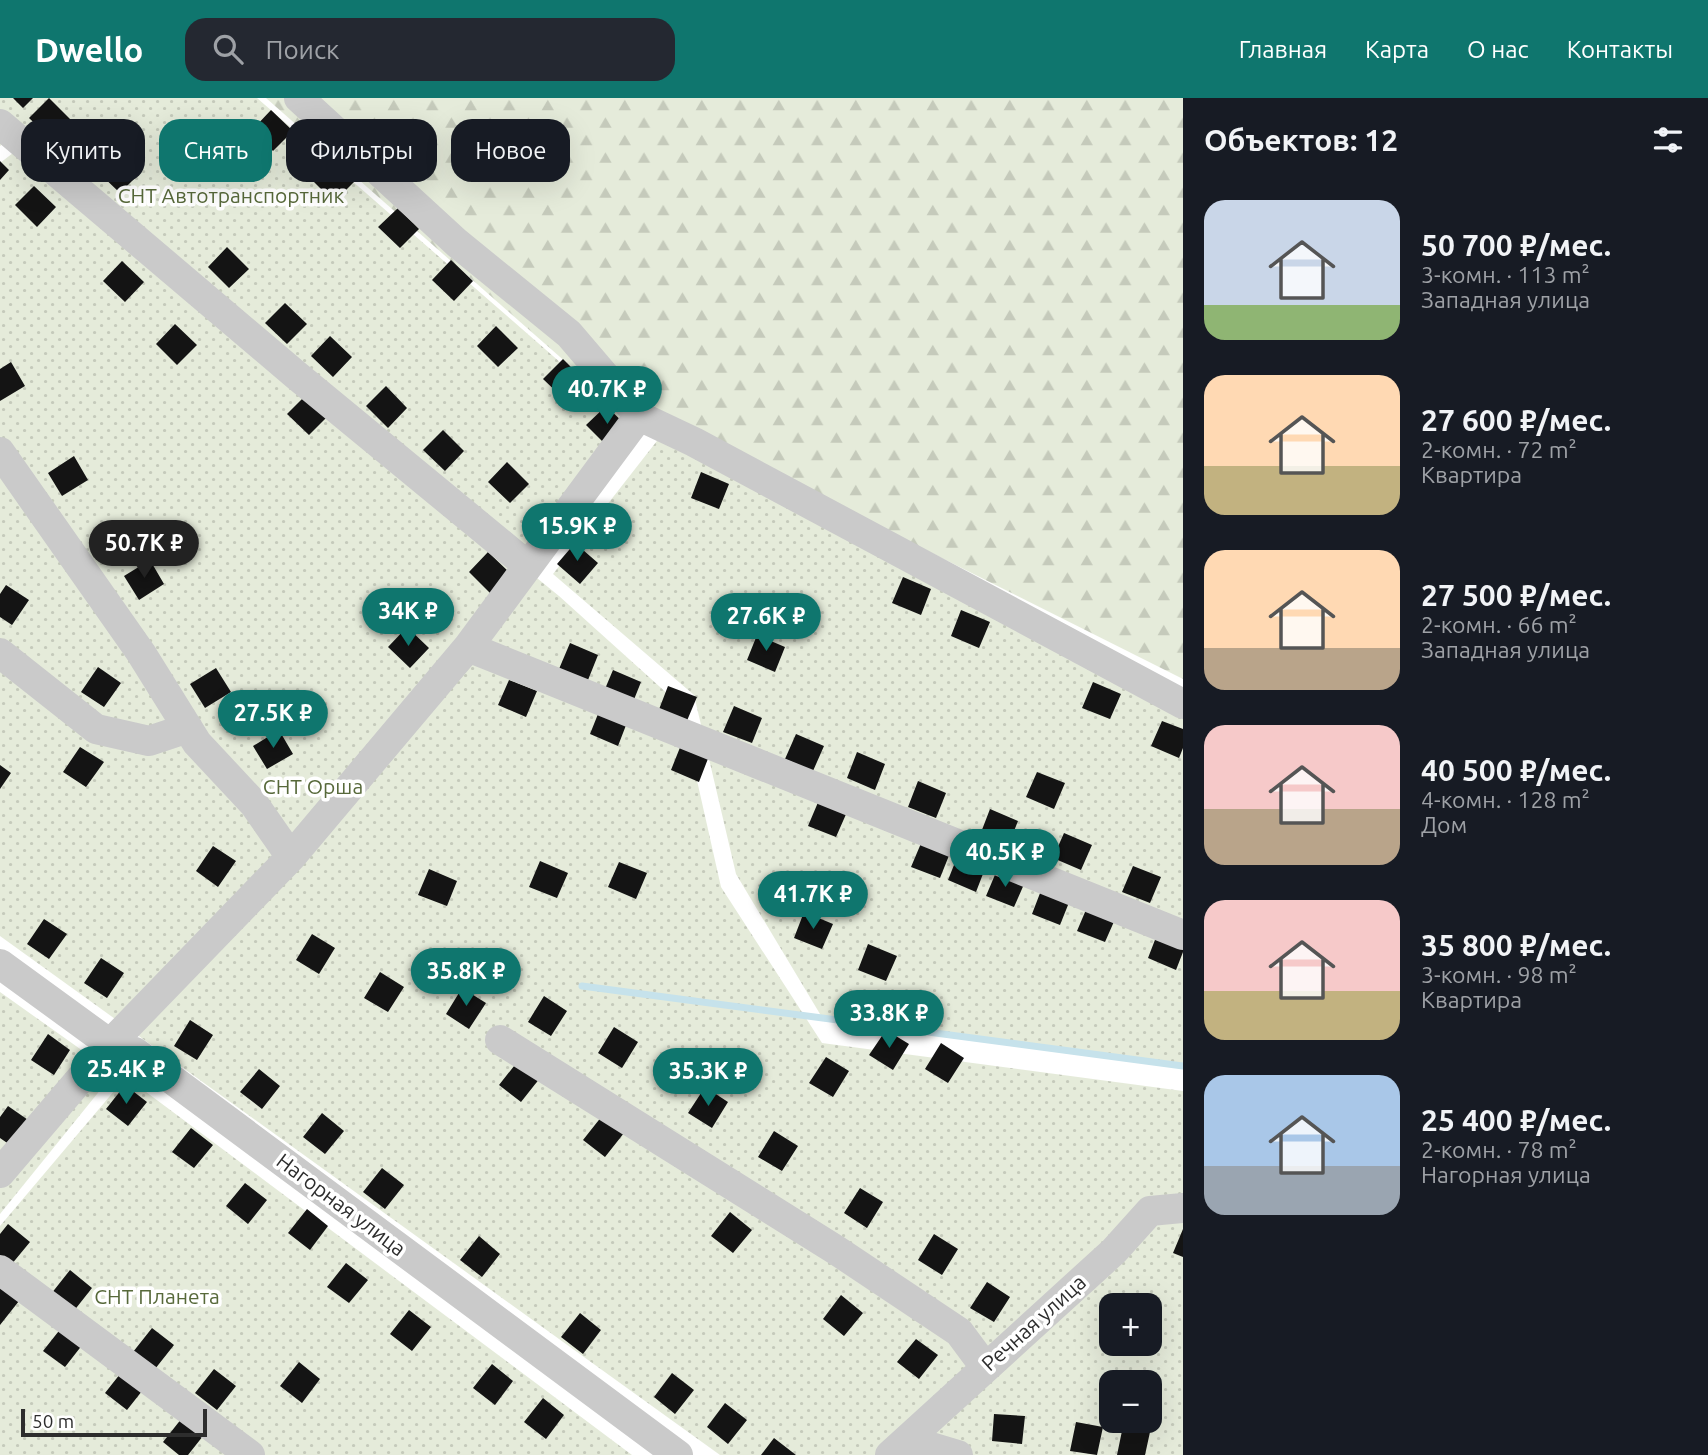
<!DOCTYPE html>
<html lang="ru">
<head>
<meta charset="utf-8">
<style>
  body { margin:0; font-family:Ubuntu,sans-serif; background:#242831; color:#f1f3f6; height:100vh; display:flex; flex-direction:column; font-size:26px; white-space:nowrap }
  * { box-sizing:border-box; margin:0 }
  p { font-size:23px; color:#9ea1a6 }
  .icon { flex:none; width:38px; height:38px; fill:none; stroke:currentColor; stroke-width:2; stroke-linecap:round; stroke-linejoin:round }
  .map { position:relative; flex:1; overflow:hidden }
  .drawer { display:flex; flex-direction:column; background:#171b24; width:525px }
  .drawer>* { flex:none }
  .banner { position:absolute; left:21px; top:21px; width:665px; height:63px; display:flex; gap:14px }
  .buttons { position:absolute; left:1099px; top:1195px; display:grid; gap:14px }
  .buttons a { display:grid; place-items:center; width:63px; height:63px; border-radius:14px; background:#171b24; box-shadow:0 7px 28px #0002; font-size:35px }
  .scale { position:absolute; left:21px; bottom:18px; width:186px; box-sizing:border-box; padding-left:7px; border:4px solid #2d2d2d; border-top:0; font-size:19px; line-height:24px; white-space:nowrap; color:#2d2d2d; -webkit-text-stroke:5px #fff; paint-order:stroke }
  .price { position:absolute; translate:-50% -60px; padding:0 16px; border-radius:24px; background:#0f766e; color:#fff; font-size:23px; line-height:46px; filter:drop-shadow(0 2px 4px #0008) }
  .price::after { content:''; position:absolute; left:50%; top:42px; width:21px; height:16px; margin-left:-10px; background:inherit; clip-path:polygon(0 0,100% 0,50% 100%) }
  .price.on { background:#222; color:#fff }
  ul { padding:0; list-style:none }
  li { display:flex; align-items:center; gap:21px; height:175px; padding:0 21px }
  li span { display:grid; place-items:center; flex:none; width:196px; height:140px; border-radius:21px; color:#555 }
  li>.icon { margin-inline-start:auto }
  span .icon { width:84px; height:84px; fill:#fffc; stroke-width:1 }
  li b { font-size:30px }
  h2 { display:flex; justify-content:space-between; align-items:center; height:84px; padding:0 21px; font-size:30px }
  .tag { padding:0 24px; border-radius:21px; background:#171b24; box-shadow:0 7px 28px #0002; font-size:24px; line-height:63px }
  .tag.on { background:#0f766e; color:#fff }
  header { display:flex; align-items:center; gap:42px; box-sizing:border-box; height:98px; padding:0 35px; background:#0f766e; color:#fff }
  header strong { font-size:33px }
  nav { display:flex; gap:38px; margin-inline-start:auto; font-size:24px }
  .search { width:490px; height:63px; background:#242831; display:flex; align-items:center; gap:18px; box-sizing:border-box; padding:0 24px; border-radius:21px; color:#9ea1a6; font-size:26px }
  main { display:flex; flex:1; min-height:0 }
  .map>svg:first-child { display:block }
</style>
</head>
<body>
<header>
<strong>Dwello</strong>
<div class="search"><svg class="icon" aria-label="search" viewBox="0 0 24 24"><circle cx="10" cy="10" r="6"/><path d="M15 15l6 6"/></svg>Поиск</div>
<nav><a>Главная</a><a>Карта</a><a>О нас</a><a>Контакты</a></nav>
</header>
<main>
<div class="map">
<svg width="1183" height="1357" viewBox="0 0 1183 1357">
  <defs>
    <pattern id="forest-firs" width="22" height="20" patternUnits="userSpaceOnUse" patternTransform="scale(1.75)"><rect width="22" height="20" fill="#e5ebda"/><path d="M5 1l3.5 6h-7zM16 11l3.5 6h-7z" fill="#c5cabb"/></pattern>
    <pattern id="garden-dots" width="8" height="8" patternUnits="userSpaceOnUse" patternTransform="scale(1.75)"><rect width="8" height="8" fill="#e5ebda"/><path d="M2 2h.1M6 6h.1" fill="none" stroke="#c5cabb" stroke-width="1.8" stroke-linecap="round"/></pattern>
  </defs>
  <rect width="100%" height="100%" fill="#fff"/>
  <path fill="url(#forest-firs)" d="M266,0H1183V581L585,281Z"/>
  <path fill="url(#garden-dots)" fill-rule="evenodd" d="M0,0H257L632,327L531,460L13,38L0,48Z
    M13,55L559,498L680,607L721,789L822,945L1183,993V1357H720L0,838V65ZM1111,1208H1150V1246H1111ZM1111,1284H1150V1323H1111Z
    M660,339L1183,620V969L823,921L736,776L694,597L553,476Z
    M0,894L114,975L0,1116Z
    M126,979L632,1357H0V1128Z"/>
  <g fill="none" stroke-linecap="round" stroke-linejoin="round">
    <path stroke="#c6e2eb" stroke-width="7" d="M582,888L1183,968"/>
  </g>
  <path fill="#141414" d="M13,0H33L23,10Z
    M49,0L70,21L51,41L29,20Z
    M271,12L293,33L273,53L252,32Z
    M118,54L139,76L120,95L98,74Z
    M0,63L9,72L0,82Z
    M332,63L354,84L334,104L313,83Z
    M34,88L56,109L37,129L15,107Z
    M398,110L419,131L400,150L378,129Z
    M227,149L249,171L229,190L208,169Z
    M451,162L473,183L454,203L432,182Z
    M122,163L144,184L125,204L103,183Z
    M285,205L307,226L287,246L265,225Z
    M175,226L197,247L177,267L156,246Z
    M496,228L518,250L498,269L477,248Z
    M330,238L352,259L333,279L311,258Z
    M563,261L584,282L565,302L543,281Z
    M11,264L25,288L0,303V271Z
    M386,288L407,310L388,330L366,308Z
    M306,297L328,318L309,337L287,316Z
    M606,308L628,329L608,349L586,327Z
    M443,332L464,353L445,373L423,352Z
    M74,358L88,382L62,398L48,375Z
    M507,364L529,386L510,405L488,384Z
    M701,374L729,386L719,411L691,400Z
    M575,445L598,465L580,486L557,466Z
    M488,454L510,475L490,495L469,474Z
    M150,462L164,486L139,502L124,478Z
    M903,479L931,491L921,517L892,505Z
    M6,487L29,502L12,527L0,519V496Z
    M961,512L990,524L979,550L951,538Z
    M407,529L429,550L410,570L388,549Z
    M757,537L785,549L775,574L747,562Z
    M570,545L598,557L588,582L559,571Z
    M98,569L121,585L104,609L81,594Z
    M216,570L231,594L205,610L190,586Z
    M613,572L641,584L631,609L602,598Z
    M509,582L537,593L526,619L498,607Z
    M1093,584L1121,596L1110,621L1082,610Z
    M668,588L697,599L686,625L658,614Z
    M734,608L762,620L752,645L723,634Z
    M600,611L628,622L618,648L590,636Z
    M1162,623L1183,631V650L1179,660L1151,648Z
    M279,632L293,656L267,671L253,648Z
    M796,636L824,648L813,673L785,661Z
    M681,647L709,658L699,684L671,672Z
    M80,649L104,664L86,689L63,674Z
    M857,654L885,666L875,692L847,680Z
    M0,667L11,675L0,691Z
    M1037,674L1065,685L1054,711L1026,699Z
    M918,683L946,695L936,720L908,709Z
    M819,702L847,714L836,739L808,728Z
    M990,711L1018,723L1008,748L980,737Z
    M1064,735L1092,747L1081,772L1053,760Z
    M922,743L950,755L940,780L911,769Z
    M213,748L236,763L218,789L196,773Z
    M958,757L986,768L976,794L948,782Z
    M540,763L568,775L557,800L529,789Z
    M619,764L647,775L636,801L608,789Z
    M1133,768L1161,779L1150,805L1122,794Z
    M429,771L457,783L447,808L418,797Z
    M997,772L1025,784L1014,809L986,798Z
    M1042,790L1070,802L1060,827L1032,816Z
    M1088,807L1116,819L1105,844L1077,833Z
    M804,814L833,826L822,851L794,840Z
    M44,821L67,836L49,861L27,846Z
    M1158,834L1183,844V854L1176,872L1148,860Z
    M312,836L335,850L319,876L296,862Z
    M868,846L897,858L886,883L858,872Z
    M101,860L124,875L107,900L84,885Z
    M380,874L404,889L388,914L364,900Z
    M462,890L486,905L469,931L446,916Z
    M544,898L567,913L551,938L528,924Z
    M190,922L213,937L197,962L174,948Z
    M614,929L638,944L622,970L598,955Z
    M886,932L909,946L893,972L869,957Z
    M48,936L70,952L54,977L31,962Z
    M941,945L964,960L948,985L925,971Z
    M826,959L849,973L833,999L809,985Z
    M518,963L540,980L521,1004L499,987Z
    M259,971L280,988L262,1011L240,994Z
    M125,987L147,1004L128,1028L106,1011Z
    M705,989L728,1004L712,1030L688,1015Z
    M8,1008L31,1024L13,1049L0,1040V1019Z
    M322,1015L344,1033L325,1056L303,1039Z
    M602,1018L624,1035L605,1059L583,1042Z
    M191,1030L213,1047L194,1070L172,1054Z
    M774,1033L798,1048L782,1073L758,1059Z
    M382,1070L404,1087L385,1111L363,1094Z
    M245,1085L267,1102L248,1126L226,1108Z
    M860,1090L883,1104L867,1130L844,1115Z
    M307,1111L328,1128L310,1152L288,1135Z
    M730,1114L752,1132L733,1155L711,1138Z
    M8,1126L30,1144L11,1167L0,1159V1136Z
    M1183,1131V1159L1173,1155Z
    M934,1136L958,1151L942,1177L918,1162Z
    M479,1138L500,1156L482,1179L460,1162Z
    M346,1165L368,1182L349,1205L327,1189Z
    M70,1172L92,1190L73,1214L51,1196Z
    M987,1184L1010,1199L994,1224L970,1210Z
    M0,1187L19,1203L0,1227Z
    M841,1197L863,1215L844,1238L823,1221Z
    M409,1212L431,1229L412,1253L390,1236Z
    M580,1215L601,1232L583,1256L561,1239Z
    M62,1229L83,1246L65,1269L43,1253Z
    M152,1230L174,1247L155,1271L133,1254Z
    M916,1241L938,1257L919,1281L897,1264Z
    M299,1264L320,1281L302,1305L280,1288Z
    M492,1266L513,1283L495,1307L473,1290Z
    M124,1271L146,1288L127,1312L105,1295Z
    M214,1271L236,1288L217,1312L195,1295Z
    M672,1275L694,1292L675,1316L654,1299Z
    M543,1300L564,1317L546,1341L524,1324Z
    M725,1305L747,1322L728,1346L707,1329Z
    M994,1316L1025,1318L1022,1346L992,1343Z
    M182,1320L203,1338L188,1357H179L163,1344Z
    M1076,1324L1103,1329L1097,1357L1070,1353Z
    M1123,1328L1150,1334L1145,1357H1117Z
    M774,1340L796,1357H761Z"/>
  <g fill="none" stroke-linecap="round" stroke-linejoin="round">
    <path stroke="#cacaca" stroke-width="30" d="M299,0L457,145L569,236L639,318L694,344L1183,606
      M0,26L296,277L528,468
      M0,354L141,555L197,645L254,706L291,759
      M468,549L1183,837
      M0,555L96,631L149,643L188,630
      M0,866L110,946L135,954L678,1357
      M500,942L836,1152L959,1234L985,1269
      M0,1075L110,946L291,759L468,549L639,318
      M0,1172L250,1357
      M908,1342L958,1357
      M890,1357L1114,1153L1150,1113L1183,1110"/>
  </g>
  <g text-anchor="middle" stroke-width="7" stroke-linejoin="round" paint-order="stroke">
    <g font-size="21" fill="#57693a" stroke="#fff">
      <text x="231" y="105">СНТ Автотранспортник</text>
      <text x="313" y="696">СНТ Орша</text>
      <text x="157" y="1206">СНТ Планета</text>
    </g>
    <g font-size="21" fill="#2d2d2d" stroke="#fff">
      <text transform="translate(341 1107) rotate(37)" y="7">Нагорная улица</text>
      <text transform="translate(1034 1225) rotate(-42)" y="7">Речная улица</text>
    </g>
  </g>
</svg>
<div class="buttons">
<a>+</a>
<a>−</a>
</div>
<div class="scale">50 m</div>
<b class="price" style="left:607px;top:328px">40.7K ₽</b>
<b class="price" style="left:577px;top:465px">15.9K ₽</b>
<b class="price on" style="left:144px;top:482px">50.7K ₽</b>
<b class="price" style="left:408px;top:550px">34K ₽</b>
<b class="price" style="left:766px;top:555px">27.6K ₽</b>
<b class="price" style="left:273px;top:652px">27.5K ₽</b>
<b class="price" style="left:1005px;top:791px">40.5K ₽</b>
<b class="price" style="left:813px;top:833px">41.7K ₽</b>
<b class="price" style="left:466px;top:910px">35.8K ₽</b>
<b class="price" style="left:889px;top:952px">33.8K ₽</b>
<b class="price" style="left:126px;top:1008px">25.4K ₽</b>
<b class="price" style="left:708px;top:1010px">35.3K ₽</b>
<div class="banner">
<a class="tag">Купить</a>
<a class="tag on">Снять</a>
<a class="tag">Фильтры</a>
<a class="tag">Новое</a>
</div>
</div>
<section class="drawer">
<h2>Объектов: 12<svg class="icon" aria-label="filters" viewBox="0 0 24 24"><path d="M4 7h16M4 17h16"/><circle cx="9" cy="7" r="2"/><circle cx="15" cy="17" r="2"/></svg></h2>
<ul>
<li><span style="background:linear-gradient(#c9d6e8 75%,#8fb573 0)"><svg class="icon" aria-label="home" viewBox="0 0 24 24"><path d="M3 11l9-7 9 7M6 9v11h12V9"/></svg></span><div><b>50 700 ₽/мес.</b><p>3-комн. · 113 m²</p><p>Западная улица</p></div></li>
<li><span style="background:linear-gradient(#ffd9b3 65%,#c2b280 0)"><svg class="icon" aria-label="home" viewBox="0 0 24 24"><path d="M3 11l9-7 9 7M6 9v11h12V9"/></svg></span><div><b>27 600 ₽/мес.</b><p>2-комн. · 72 m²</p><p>Квартира</p></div></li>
<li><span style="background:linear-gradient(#ffd9b3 70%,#b9a48a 0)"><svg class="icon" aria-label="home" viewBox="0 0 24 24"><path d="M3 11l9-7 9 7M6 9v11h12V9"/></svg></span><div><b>27 500 ₽/мес.</b><p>2-комн. · 66 m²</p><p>Западная улица</p></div></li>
<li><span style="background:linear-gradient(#f6c9c9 60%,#b9a48a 0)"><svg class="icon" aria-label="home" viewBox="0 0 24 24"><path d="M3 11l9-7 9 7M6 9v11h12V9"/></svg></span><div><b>40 500 ₽/мес.</b><p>4-комн. · 128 m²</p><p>Дом</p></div></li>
<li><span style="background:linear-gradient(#f6c9c9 65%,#c2b280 0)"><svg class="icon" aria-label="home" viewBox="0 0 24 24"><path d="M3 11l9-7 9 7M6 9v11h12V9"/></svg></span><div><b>35 800 ₽/мес.</b><p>3-комн. · 98 m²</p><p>Квартира</p></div></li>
<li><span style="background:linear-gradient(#a9c7e8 65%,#9aa5b1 0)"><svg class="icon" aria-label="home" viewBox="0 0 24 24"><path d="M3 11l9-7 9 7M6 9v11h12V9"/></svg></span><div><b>25 400 ₽/мес.</b><p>2-комн. · 78 m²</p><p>Нагорная улица</p></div></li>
</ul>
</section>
</main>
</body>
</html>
